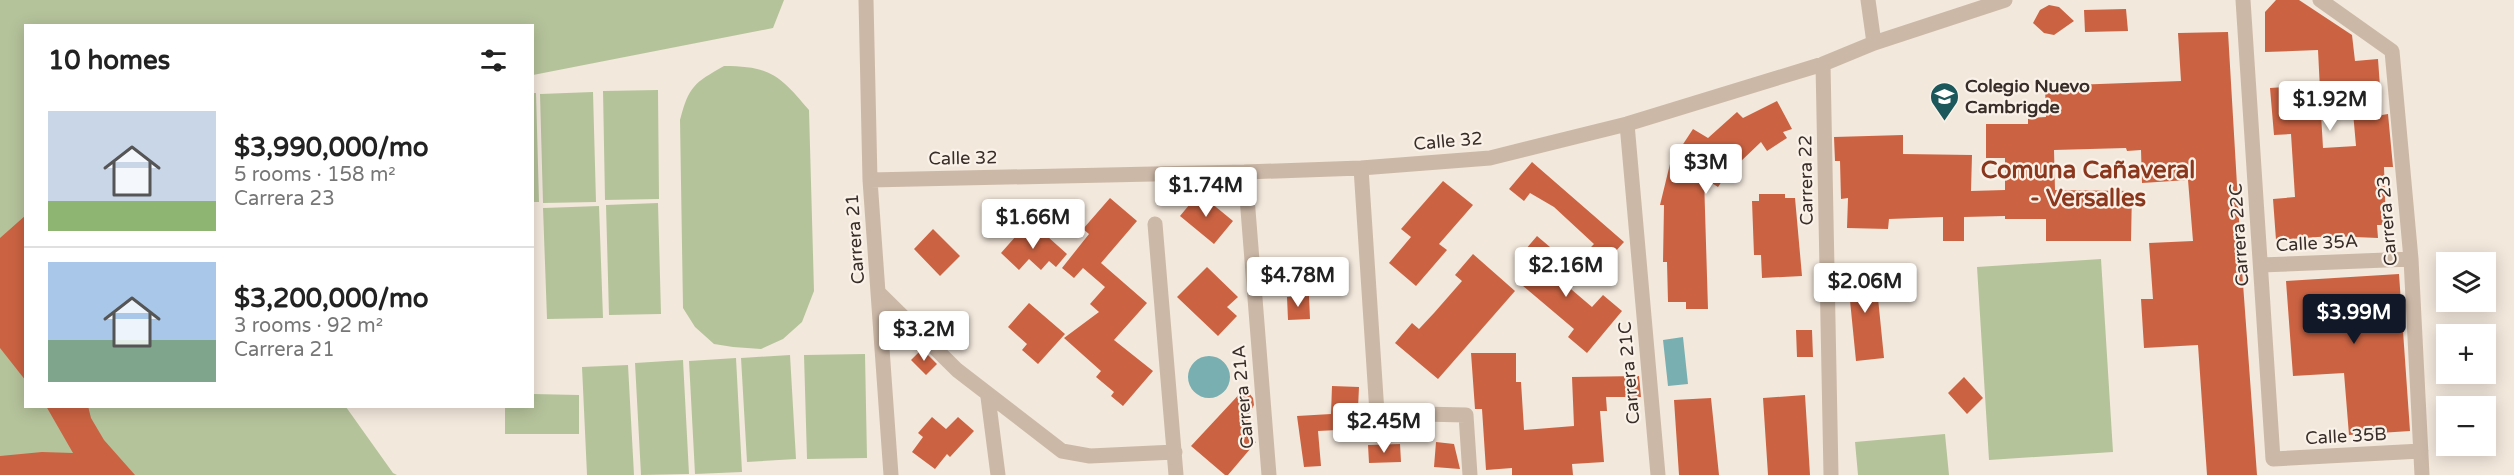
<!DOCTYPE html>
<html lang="en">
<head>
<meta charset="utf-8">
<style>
  body { margin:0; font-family:"Varela Round",sans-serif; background:#f6f6f6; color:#222; height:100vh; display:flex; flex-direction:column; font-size:22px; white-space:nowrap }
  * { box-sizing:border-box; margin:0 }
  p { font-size:20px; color:#767676 }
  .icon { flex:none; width:33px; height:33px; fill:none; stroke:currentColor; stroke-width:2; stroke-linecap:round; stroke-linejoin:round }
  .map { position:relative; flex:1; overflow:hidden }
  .panel { position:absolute; left:24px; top:24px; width:510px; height:384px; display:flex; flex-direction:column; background:#fff; border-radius:0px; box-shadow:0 3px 15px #0003 }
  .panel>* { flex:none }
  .controls { position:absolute; left:2436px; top:252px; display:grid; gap:12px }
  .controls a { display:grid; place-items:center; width:60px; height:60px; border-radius:0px; background:#fff; box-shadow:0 3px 15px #0003; font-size:30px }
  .price { position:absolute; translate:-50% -51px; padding:0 14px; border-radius:6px; background:#fff; color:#222; font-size:20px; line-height:39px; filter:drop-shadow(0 2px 3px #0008) }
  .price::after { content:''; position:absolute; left:50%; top:36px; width:18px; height:14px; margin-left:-9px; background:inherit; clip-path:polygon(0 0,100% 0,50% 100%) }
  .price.active { background:#111827; color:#fff }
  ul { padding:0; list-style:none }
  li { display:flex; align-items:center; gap:18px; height:150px; padding:0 24px }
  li+li { border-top:2px solid #e0e0e0 }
  li span { display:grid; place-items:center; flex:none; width:168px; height:120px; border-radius:0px; color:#555 }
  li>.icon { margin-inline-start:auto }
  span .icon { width:72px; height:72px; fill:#fffc; stroke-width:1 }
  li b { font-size:26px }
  h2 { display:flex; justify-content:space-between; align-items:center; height:72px; padding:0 24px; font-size:26px }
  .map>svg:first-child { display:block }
</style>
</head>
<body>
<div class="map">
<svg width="2514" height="475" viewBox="0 0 2514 475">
  <rect width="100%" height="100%" fill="#f3e8dc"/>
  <path fill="#b5c39b" d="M0,0H784L773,28L533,75L532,26H26V406L346,407L393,473L397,475H0Z
    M724,66C771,66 780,76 809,110L814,291L802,322L783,339L761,349L733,347L714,344L695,327L683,308L680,120C689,86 694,83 724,66Z
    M658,90L659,199L605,200L603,91Z
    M593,92L596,202L543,203L540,94Z
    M532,93H536L539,202H533Z
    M658,203L661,314L609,315L606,205Z
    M599,206L603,318L547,319L543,208Z
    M2101,259L2113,452L1989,460L1977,267Z
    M865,354L867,458L807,459L804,355Z
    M790,355L796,459L747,462L741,358Z
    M736,358L742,472L695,474L689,361Z
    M683,360L689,474L641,475L635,363Z
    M628,365L634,475H587L582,367Z
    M533,394L579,395V434H505V407L532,406Z
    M1945,434L1949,475H1858L1855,442Z"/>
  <path fill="#79afb1" d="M1683,337L1688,384L1668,386L1663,340Z
    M1188 377a21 21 0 1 1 42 0a21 21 0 1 1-42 0Z"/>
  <path fill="#cb6342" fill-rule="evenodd" d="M2276,0H2299L2352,35L2355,61L2378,59L2382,115L2388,114L2393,167H2384L2386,225H2377L2378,238L2332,236L2276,240L2273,199L2295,197L2291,134L2274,135L2270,88L2285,87L2286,97L2318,95L2320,90L2318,50L2265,52V12ZM2353,112L2356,146L2323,148L2321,114Z
    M2049,5L2059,7L2074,21L2054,35L2044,33L2033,23L2040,10Z
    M2126,9L2128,31L2085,32L2084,10Z
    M2228,32L2242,270L2257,475H2207L2198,345L2144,348L2141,299H2153L2149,243L2193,241L2188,180L2142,183L2141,150L2127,151L2126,148L2054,150L2055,190L2132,191L2131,241H2046V219H2005V216L1964,217V241H1943V217L1889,219L1888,229L1847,228L1848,198L1841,199L1840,161H1835L1834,137L1903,135V154L1972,155L1971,191L2005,190V158H1986V124H2028V118L2046,117L2045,86L2181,81L2178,33Z
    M1777,101L1792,129L1783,132L1787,138L1767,151L1761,142L1739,163L1736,160L1718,187L1704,178L1708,309H1686V302H1668L1667,262H1663L1664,205H1660L1670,164L1693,129L1708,138L1737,112L1743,118Z
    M1532,162L1624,242L1614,253L1612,251L1599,265L1585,253L1594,244L1554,207L1530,193L1524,201L1509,189Z
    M1443,181L1473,205L1439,244L1447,250L1416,286L1389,263L1411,237L1401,229Z
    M1199,193L1233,221L1214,244L1180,216Z
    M1759,194H1785V198H1795L1802,276L1762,278L1761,255H1754L1752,201H1759Z
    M1110,198L1137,221L1101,263L1147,303L1114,340L1153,371L1123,406L1111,396L1114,392L1096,377L1101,371L1064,338L1099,312L1090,304L1105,287L1083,268L1074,278L1062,268L1089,234L1083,229Z
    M26,215V381L0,348V238Z
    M1024,227L1033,234L1038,228L1067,254L1056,267L1049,261L1041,270L1029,259L1019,270L1001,253Z
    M933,229L960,256L940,276L914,249Z
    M1537,236L1557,253L1545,267L1592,307L1603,295L1622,311L1587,353L1568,337L1574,329L1516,280L1531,264L1520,256Z
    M1473,254L1515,291L1438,379L1395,343L1412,323L1419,329L1434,313L1462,281L1455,275Z
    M1207,267L1238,297L1227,307L1237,316L1218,336L1177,297Z
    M1875,268L1884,358L1856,361L1847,270Z
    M2399,274L2410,431L2349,435L2344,373L2293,376L2286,281Z
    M1309,296L1310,319L1288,320L1287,297Z
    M1029,303L1065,334L1038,364L1022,350L1027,344L1008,327Z
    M1796,330H1812L1813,357H1797Z
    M922,349L937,364L926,375L911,360Z
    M1471,353H1516V382H1521L1524,430L1574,426L1572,377L1639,376L1641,397H1606L1607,411H1600L1604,462L1572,464L1573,475H1512V468L1486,470L1482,409H1475Z
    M1964,377L1983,398L1967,414L1948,393Z
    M1332,386L1359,387L1357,429L1318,431L1321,466L1304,467L1297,416L1331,414Z
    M1245,388L1253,398L1254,405L1246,419L1253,425L1245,435L1256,442L1228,475H1225L1191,446Z
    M1805,395L1810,475H1768L1763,398Z
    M1711,398L1719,475H1679L1674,400Z
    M46,406H88L91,418L104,440L135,475H0V456L42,452L73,453Z
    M932,417L946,429L958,417L974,431L950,457L947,454L935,469L912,452L923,437L918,433Z
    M1436,442L1454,444L1460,469L1434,467Z
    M1400,444L1401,462L1369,463L1368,445Z"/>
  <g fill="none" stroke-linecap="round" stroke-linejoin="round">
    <path stroke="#ccb8a7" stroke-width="15" d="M866,0L870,180L891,475
      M1868,0L1874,43
      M2243,0L2273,459L2421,451
      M2320,0L2392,51L2411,259L2422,475
      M1823,64L1831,475
      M1627,124L1658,475
      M1361,168L1377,413L1466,415L1470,475
      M1245,172L1269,475
      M870,180L1245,172L1361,168L1490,158L1627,124L1823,64L1874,43L2005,0
      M1155,224L1176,475
      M2261,265L2411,259
      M878,292L957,370L1062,451L1090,456L1175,452
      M988,397L998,475"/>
  </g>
  <defs>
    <symbol id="school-pin" viewBox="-11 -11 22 30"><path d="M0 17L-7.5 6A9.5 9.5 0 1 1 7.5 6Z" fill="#1b575b" stroke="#faf2e8"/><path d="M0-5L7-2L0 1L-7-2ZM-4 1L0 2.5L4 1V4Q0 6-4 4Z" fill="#fff"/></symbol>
  </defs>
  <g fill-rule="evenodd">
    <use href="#school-pin" x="1928" y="80" width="33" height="45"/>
  </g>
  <g text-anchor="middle" stroke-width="4.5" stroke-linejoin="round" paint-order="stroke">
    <g font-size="18" font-weight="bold" fill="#382d28" stroke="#faf2e8" text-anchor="start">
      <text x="1965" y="92">Colegio Nuevo<tspan x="1965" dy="21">Cambrigde</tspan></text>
    </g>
    <g font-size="18" fill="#382d28" stroke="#faf2e8">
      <text transform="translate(1448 141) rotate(-5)" y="6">Calle 32</text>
      <text transform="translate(963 158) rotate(-1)" y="6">Calle 32</text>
      <text transform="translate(1806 180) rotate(-91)" y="6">Carrera 22</text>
      <text transform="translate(2387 221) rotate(-95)" y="6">Carrera 23</text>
      <text transform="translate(2239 235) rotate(-94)" y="6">Carrera 22C</text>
      <text transform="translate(855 239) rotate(-94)" y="6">Carrera 21</text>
      <text transform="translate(2317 243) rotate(-3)" y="6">Calle 35A</text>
      <text transform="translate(1629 373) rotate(-95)" y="6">Carrera 21C</text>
      <text transform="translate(1243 397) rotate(-95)" y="6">Carrera 21A</text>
      <text transform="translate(2346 436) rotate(-3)" y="6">Calle 35B</text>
    </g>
    <g font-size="24" font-weight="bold" fill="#8a371d" stroke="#faf2e8">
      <text x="2088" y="178">Comuna Cañaveral<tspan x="2088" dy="28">- Versalles</tspan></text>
    </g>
  </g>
</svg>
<div class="controls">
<a><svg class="icon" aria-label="layers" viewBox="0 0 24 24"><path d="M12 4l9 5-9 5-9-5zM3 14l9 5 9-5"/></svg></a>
<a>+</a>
<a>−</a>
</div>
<b class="price" style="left:2330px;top:132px">$1.92M</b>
<b class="price" style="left:1706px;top:195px">$3M</b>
<b class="price" style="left:1206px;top:218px">$1.74M</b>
<b class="price" style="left:1033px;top:250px">$1.66M</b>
<b class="price" style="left:1566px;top:298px">$2.16M</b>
<b class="price" style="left:1298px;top:308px">$4.78M</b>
<b class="price" style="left:1865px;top:314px">$2.06M</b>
<b class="price active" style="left:2354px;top:345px">$3.99M</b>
<b class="price" style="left:924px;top:362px">$3.2M</b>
<b class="price" style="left:1384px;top:454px">$2.45M</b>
<section class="panel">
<h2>10 homes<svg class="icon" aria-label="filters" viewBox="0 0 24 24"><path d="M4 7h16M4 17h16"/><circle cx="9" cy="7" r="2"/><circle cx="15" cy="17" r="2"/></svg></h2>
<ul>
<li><span style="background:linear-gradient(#c9d6e8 75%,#8fb573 0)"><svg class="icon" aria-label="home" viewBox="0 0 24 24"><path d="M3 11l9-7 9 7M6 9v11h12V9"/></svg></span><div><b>$3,990,000/mo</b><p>5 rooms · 158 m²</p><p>Carrera 23</p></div></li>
<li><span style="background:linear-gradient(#a9c7e8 65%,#7fa58c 0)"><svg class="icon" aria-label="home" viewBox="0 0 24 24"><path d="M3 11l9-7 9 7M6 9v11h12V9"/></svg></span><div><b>$3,200,000/mo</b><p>3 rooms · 92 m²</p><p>Carrera 21</p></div></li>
</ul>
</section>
</div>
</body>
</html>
